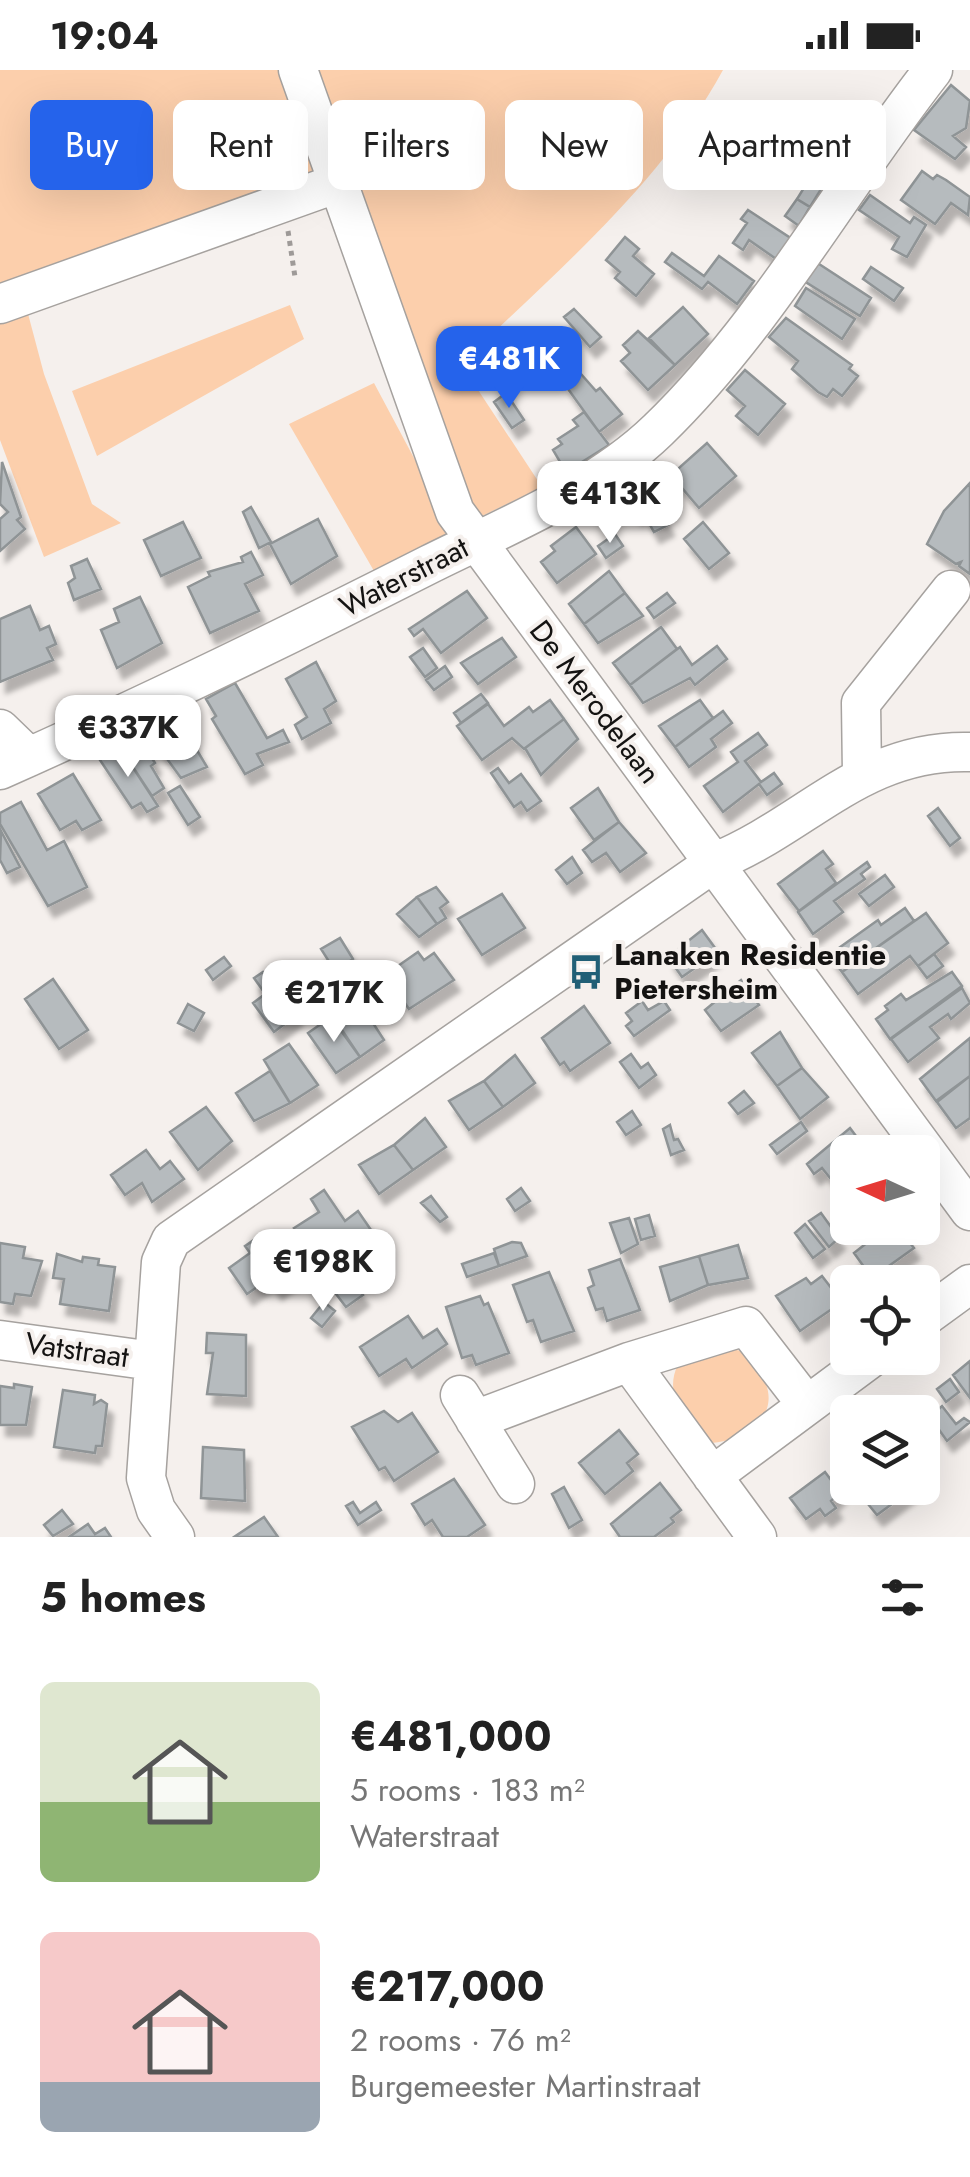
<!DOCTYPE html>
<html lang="en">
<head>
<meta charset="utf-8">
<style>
  body { margin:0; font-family:Jost,sans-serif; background:#f2f2f2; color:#222; height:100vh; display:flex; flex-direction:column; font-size:38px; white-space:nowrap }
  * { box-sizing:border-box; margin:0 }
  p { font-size:32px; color:#767676 }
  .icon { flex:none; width:55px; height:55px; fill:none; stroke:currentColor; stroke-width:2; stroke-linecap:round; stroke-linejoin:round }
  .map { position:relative; height:1467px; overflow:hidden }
  .sheet { display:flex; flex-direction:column; background:#fff; flex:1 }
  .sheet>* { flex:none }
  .guide { position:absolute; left:30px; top:30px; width:910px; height:90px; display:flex; gap:20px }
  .needle { width:65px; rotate:274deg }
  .controls { position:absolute; left:830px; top:1065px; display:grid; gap:20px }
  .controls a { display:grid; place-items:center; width:110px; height:110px; border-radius:15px; background:#fff; box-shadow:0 10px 40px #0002; font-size:50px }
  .price { position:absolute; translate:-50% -85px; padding:0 22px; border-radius:20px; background:#fff; color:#222; font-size:32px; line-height:65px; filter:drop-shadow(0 2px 5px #0008) }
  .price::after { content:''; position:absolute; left:50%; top:60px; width:30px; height:22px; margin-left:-15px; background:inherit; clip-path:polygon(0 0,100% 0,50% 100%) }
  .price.selected { background:#2563eb; color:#fff }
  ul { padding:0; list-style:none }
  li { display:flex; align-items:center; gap:30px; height:250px; padding:0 40px }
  li span { display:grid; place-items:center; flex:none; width:280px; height:200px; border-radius:15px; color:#555 }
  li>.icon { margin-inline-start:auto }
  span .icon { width:120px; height:120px; fill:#fffc; stroke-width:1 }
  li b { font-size:42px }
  h2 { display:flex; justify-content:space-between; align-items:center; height:120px; padding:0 40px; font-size:42px }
  .pill { padding:0 35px; border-radius:15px; background:#fff; box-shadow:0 10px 40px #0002; font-size:35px; line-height:90px }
  .pill.selected { background:#2563eb; color:#fff }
  .status { display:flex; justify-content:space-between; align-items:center; height:70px; padding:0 50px; background:#fff; direction:ltr }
  .status svg { height:28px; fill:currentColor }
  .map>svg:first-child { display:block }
</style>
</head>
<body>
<div class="status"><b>19:04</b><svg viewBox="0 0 49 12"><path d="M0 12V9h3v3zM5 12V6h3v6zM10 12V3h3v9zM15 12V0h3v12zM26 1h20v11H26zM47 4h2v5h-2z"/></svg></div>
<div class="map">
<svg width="970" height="1467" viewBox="0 0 970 1467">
  <defs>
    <filter id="shadow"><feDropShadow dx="6" dy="11" stdDeviation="2.5" flood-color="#0004"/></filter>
  </defs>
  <rect width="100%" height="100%" fill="#f5f0ed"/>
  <path fill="#fccfac" d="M0,0H292L330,106L0,226Z
    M309,0H723C660,116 554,203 461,294L542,417L480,447L462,438Z
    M290,235L304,269L97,386L72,321Z
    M27,240L44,304L92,434L121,453L44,487L0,370V252Z
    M374,313L446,448L445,465L374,501L289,354Z
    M720,1277L742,1281C750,1291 762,1302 766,1314C779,1350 741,1372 710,1373C688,1348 662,1329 678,1294Z"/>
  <path fill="#b6bbbe" stroke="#8f9496" stroke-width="2.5" filter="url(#shadow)" d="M951,15L970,31L966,58L953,66L966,77L955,89L914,60Z
    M922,101L933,109L937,105L946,110L970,127L968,145L951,133L935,154L901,130Z
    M810,108L823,116L810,137L797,129Z
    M870,125L910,153L914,147L926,155L907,187L892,179L899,167L859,140Z
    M797,129L810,137L799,156L785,146Z
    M748,140L792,169L779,191L749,170L743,180L733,173L747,153L741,149Z
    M625,167L639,179L633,186L654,204L636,226L615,208L620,202L606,190Z
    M672,183L704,206L719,186L754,211L737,234L708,212L702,219L665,192Z
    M816,192L871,228L860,246L804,211Z
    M871,197L903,218L894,231L863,209Z
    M806,218L855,249L842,269L795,236Z
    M683,237L708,264L675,295L649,268Z
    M574,239L601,267L590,277L564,247Z
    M786,248L852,295L849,299L858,306L842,326L833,319L827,327L818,322L792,299L798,291L769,267Z
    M638,261L675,295L648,320L621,291L630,283L623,275Z
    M745,300L785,334L758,365L736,346L745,336L727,320Z
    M581,304L596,321L600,318L622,344L599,362L563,312L569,313Z
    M506,323L524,350L512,358L494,332Z
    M584,342L609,375L566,402L553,380L562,374L558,369L578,356L573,350Z
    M707,373L736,406L699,438L671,405Z
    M2,392L21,447L17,450L25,459L0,481V449L8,442L0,434Z
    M639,403L668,455L654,462L642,441L636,444L620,415Z
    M970,413V504L959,496L961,492L956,494L927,474L944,441Z
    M251,437L271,472L259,478L243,442Z
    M318,449L337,486L291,514L270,474Z
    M183,452L201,488L161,506L144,470Z
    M703,452L729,483L709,499L684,469Z
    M576,457L596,484L557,513L541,492L555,481L551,476Z
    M615,464L623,476L606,488L598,476Z
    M251,482L263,505L245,514L259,541L210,563L188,517L210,506L208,502L243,492L241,487Z
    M87,489L101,519L74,530L68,513L75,508L71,496Z
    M609,501L625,523L584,554L569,534Z
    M467,521L487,548L441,583L423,559L414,566L409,559Z
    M625,523L643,546L598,573L584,554Z
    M667,523L675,533L654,548L647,538Z
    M140,527L162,573L117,598L101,560L119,552L114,539Z
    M30,536L40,560L49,556L56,574L47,578L53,590L0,612V549Z
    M661,557L677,579L630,615L613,593Z
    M502,568L516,587L478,614L461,593Z
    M717,576L727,589L695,615L690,608L643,633L630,615L680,577L692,595Z
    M423,578L437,598L425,607L410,587Z
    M316,592L336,631L324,639L331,653L302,669L295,655L307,647L286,609Z
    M445,596L452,607L434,620L426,610Z
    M235,613L267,668L283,660L289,672L257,684L263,695L245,704L212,649L216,646L206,629Z
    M481,624L488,633L461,653L454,643Z
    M550,630L564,649L524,679L512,668L482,690L457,656L488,634L504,656L529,637L533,642Z
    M700,630L713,648L675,677L659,656Z
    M723,641L732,653L711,669L716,677L689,697L675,677Z
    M564,649L578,669L541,705L525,678Z
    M179,650L207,697L181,708L151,667Z
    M758,663L767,675L745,691L761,712L774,703L782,714L767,725L759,714L723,742L704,716L738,692L731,682Z
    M137,665L155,693L151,696L164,718L152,726L119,676Z
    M119,676L158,736L147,742L141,733L132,738L100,690Z
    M498,698L509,713L521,704L541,731L527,741L521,732L514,737L491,703Z
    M73,704L101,750L82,760L76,751L60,760L38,724Z
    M180,716L200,747L188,755L168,723Z
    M598,718L619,752L594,770L571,738Z
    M21,732L47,780L64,771L87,817L48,836L0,754V743Z
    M938,738L960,768L950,776L928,746Z
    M619,752L646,783L620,802L606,783L592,792L583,780Z
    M1,761L20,797L7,803L0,790Z
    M823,781L833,794L826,799L836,813L799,841L778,814Z
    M572,787L582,803L567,814L556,800Z
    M867,792L870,797L861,804L865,809L834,831L843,842L813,864L798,842Z
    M885,805L894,817L869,836L859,824Z
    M436,817L448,832L440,838L446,848L437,854L417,827Z
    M502,824L525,858L482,885L458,849Z
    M417,827L437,854L419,867L397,844Z
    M905,838L914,851L842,902L829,885L878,850L881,855Z
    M926,843L948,873L918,896L910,886L858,924L842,902Z
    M702,860L718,882L682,907L668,887Z
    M340,868L353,889L335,901L321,879Z
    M418,882L424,890L434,883L454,910L409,939L385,905Z
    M934,884L943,896L927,908L918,896Z
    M224,887L231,896L213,910L206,900Z
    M263,902L297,944L286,953L254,908Z
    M952,902L962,916L890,969L876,949L888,940L885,936L901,924L906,930Z
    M324,907L343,940L358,930L384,970L360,987L312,915Z
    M53,909L88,960L59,979L25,929Z
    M741,910L759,935L721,961L705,940Z
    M962,918L970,933L951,949L948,944L930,957L939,968L908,992L891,969Z
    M265,924L286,953L274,962L253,933Z
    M642,931L648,940L664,931L670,940L634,966L626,956L632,951L626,943Z
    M188,934L204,943L194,961L178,953Z
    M584,936L610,973L570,1001L564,992L560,995L542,968Z
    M331,947L360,987L336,1003L308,963Z
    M780,962L802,998L777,1016L752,983Z
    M970,968V1006L936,1031L920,1009Z
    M289,974L318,1015L290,1033L264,990Z
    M631,984L641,998L648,993L656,1005L639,1018L620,992Z
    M515,985L535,1013L503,1037L484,1011Z
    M802,998L828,1027L800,1049L777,1016Z
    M270,1001L290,1033L254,1051L236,1023Z
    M970,1006V1048L956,1058L937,1032Z
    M484,1011L503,1037L469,1060L449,1031Z
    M744,1021L754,1033L738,1044L729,1033Z
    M206,1037L232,1071L198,1100L170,1062Z
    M632,1041L641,1055L626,1065L617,1052Z
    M425,1048L446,1077L413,1100L394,1075Z
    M801,1052L807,1061L777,1084L770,1075Z
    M670,1055L674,1070L678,1069L684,1080L671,1085L663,1059Z
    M850,1058L868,1082H848V1098L830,1108L822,1098L814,1104L807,1094Z
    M394,1075L413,1100L379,1124L359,1095Z
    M146,1080L160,1099L170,1091L184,1109L152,1132L142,1113L125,1125L111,1105Z
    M521,1118L530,1131L515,1141L507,1129Z
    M324,1120L345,1151L358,1141L371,1160L321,1196L294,1158L319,1142L311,1129Z
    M431,1126L447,1147L440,1152L421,1133Z
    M821,1143L839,1168L829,1177L809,1151Z
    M649,1145L655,1166L641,1170L635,1149Z
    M629,1148L638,1174L621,1183L610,1153Z
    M805,1154L825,1179L813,1188L795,1163Z
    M869,1158H898L914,1178L872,1208L854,1183L868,1172L863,1165Z
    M261,1165L292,1207L276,1219L269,1209L247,1224L229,1198L250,1183L245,1176Z
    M512,1172L521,1173L527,1186L499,1196L494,1179Z
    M0,1173L25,1177L23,1188L42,1191L31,1226L15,1224L13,1234L0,1232Z
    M738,1175L748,1208L708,1215L699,1186Z
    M494,1183L499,1196L467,1207L462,1194Z
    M57,1184L82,1192L83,1187L99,1189L98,1195L115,1197L109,1241L60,1234L64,1209L53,1208Z
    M699,1186L708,1215L670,1231L660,1197Z
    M620,1189L640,1240L607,1251L603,1238L596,1240L588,1218L594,1215L589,1200Z
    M549,1202L574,1261L541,1272L533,1250L527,1252L513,1215Z
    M822,1206L842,1232L800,1261L776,1226L806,1208L811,1214Z
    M353,1211L363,1225L346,1237L336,1224Z
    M480,1226L484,1235L488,1233L509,1283L476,1295L472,1285L462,1288L446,1237Z
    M324,1232L335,1241L322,1257L311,1248Z
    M408,1246L423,1268L437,1259L447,1274L412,1298L406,1289L379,1306L360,1277Z
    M207,1263L246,1265V1326L207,1324L213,1283H206Z
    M970,1291V1328L953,1305Z
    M950,1309L959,1322L946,1332L937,1319Z
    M14,1314L32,1317L26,1355H0V1316L14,1318Z
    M63,1320L95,1325L94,1334L101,1330L107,1334L102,1376H96L95,1383L54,1377Z
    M942,1336L956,1354L964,1348L970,1352L947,1371L930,1347Z
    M384,1341L398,1352L412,1343L438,1382L394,1411L385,1397L379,1400L352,1357Z
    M619,1360L638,1384L627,1393L633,1401L605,1424L579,1393Z
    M203,1377L244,1380L245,1431L201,1428Z
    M825,1402L840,1422L831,1431L836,1438L825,1446L820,1439L806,1449L790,1428Z
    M454,1409L485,1455L467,1467H443L432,1450L425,1455L412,1434Z
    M660,1413L681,1440L671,1448L674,1452L654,1467H620L611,1454Z
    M564,1417L582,1450L569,1458L552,1424Z
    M890,1418L912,1419L877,1445L868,1434Z
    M353,1432L360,1443L376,1432L381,1440L358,1455L346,1436Z
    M62,1440L73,1454L53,1466L44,1455Z
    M264,1447L278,1467H234Z
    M88,1454L95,1464L105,1458L111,1467H69Z"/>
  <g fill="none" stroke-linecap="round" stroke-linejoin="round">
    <defs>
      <path id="minor" d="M298,0L455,442L970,1141
        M0,234L338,113
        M0,659L29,687
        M0,700C146,635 288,566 430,494C506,456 596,420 658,360C767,254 840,119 933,0
        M862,704L861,633L951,520
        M922,1249L970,1214
        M0,1270L153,1291
        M629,1292L757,1467
        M460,1325L515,1414
        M475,1350L629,1292L746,1256L807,1335
        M712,1406L871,1288
        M175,1467L156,1440L146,1408L161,1192L171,1170L715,792C807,755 861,679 970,682"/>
    </defs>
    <use href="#minor" stroke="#a6a29f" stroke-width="41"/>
    <path stroke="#9e9a98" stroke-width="5" stroke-dasharray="5 5" stroke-linecap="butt" d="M288,161L295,207"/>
    <use href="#minor" stroke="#fff" stroke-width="38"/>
  </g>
  <defs>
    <symbol id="bus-bare" viewBox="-9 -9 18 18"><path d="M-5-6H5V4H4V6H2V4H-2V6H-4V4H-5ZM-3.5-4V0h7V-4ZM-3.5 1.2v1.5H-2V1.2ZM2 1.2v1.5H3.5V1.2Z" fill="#215f76" stroke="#f5f0ed" stroke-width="2.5" paint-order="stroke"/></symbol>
  </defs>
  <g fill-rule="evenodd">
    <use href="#bus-bare" x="561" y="877" width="50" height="50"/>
  </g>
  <g text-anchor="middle" stroke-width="8" stroke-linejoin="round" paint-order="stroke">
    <g font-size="30" fill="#141312" stroke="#f5f0ed">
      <text transform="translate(404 507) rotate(-27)" y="10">Waterstraat</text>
      <text transform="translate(595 632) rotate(53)" y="10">De Merodelaan</text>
      <text transform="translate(77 1280) rotate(8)" y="10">Vatstraat</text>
    </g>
    <g font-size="30" font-weight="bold" fill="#141312" stroke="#f5f0ed" text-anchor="start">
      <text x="614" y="895">Lanaken Residentie<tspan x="614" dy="34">Pietersheim</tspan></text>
    </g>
  </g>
</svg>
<div class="controls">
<a><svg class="needle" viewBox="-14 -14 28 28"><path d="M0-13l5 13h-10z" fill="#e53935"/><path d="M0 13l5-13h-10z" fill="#767676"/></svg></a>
<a><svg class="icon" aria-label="locate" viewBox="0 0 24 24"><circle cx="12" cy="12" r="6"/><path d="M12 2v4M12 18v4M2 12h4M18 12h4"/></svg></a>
<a><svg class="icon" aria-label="layers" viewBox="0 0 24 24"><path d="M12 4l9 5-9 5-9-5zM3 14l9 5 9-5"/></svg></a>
</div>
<b class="price selected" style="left:509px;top:341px">€481K</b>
<b class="price" style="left:610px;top:476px">€413K</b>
<b class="price" style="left:128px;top:710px">€337K</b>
<b class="price" style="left:334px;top:975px">€217K</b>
<b class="price" style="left:323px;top:1244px">€198K</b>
<div class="guide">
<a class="pill selected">Buy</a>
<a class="pill">Rent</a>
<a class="pill">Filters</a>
<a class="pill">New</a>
<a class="pill">Apartment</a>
</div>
</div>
<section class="sheet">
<h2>5 homes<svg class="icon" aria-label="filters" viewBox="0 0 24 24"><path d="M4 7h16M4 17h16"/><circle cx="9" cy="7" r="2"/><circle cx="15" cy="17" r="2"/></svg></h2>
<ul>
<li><span style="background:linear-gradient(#dfe7d0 60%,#8fb573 0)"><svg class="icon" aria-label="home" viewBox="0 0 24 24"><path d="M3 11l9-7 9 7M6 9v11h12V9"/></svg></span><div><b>€481,000</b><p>5 rooms · 183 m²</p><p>Waterstraat</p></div></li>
<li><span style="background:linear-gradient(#f6c9c9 75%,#9aa5b1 0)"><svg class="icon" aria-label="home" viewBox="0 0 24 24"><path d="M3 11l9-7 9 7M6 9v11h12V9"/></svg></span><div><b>€217,000</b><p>2 rooms · 76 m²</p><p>Burgemeester Martinstraat</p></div></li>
</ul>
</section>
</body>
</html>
